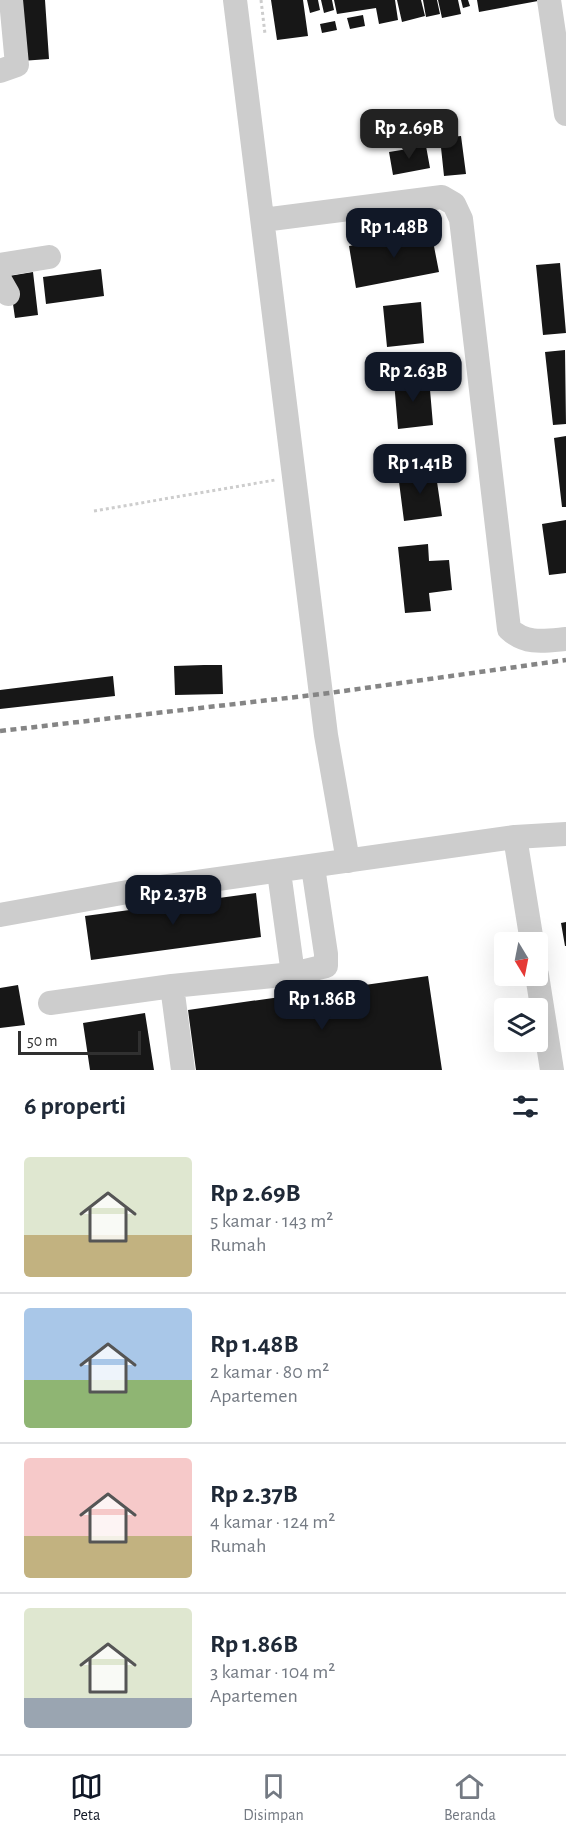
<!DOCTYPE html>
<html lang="id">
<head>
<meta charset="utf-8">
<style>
  body { margin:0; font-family:"Alegreya Sans",sans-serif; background:#f2f2f3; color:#1f2937; height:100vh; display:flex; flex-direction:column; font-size:22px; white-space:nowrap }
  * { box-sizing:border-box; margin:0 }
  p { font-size:20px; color:#747a83 }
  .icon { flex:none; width:33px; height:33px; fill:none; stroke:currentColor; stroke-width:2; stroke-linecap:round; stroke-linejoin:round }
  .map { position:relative; height:1070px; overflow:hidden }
  .panel { display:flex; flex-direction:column; background:#fff; flex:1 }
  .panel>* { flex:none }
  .needle { width:39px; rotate:170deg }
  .fabs { position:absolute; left:494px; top:932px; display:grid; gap:12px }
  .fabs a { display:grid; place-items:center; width:54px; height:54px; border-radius:6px; background:#fff; box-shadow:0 6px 24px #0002; font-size:30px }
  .scale { position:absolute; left:18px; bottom:15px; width:123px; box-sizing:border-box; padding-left:6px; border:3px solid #303030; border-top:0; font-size:16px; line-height:21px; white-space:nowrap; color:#303030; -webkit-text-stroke:4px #fff; paint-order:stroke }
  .price { position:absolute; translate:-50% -51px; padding:0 14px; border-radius:12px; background:#111827; color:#fff; font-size:20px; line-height:39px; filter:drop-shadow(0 2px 3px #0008) }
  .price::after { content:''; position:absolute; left:50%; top:36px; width:18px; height:14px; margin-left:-9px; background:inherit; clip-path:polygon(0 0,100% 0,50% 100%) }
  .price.selected { background:#222; color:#fff }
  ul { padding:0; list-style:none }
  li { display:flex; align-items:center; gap:18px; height:150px; padding:0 24px }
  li+li { border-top:2px solid #e0e1e3 }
  li span { display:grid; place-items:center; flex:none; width:168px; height:120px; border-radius:6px; color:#555 }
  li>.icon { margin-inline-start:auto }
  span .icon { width:72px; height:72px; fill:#fffc; stroke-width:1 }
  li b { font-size:26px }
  h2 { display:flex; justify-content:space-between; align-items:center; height:72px; padding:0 24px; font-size:26px }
  .tabs { display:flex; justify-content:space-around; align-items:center; height:84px; border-top:2px solid #e0e1e3; background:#fff; font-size:16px; color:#747a83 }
  .tabs a { display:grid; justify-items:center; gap:3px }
  .tabs .selected { color:#111827 }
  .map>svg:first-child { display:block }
</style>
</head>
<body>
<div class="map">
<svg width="566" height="1070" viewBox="0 0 566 1070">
  <rect width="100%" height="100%" fill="#fff"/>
  <path fill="#171717" d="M17,0H45L49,59L21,61Z
    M271,0H303L308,36L277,40Z
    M307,0H318L320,10L310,13Z
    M321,0H332L334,10L324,13Z
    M334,0H395L398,20L379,24L376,8L337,14Z
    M397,0H421L425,16L402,22Z
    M423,0H437L440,14L426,17Z
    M438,0H458L461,14L442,18Z
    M461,0H468L470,6L463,8Z
    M477,0H538V1L479,12Z
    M363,15L365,26L350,29L347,18Z
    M335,21L337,30L322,33L320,24Z
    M461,136L466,174L444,176L440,138Z
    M426,146L430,168L393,175L389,152Z
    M431,231L439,272L356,288L349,246Z
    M560,263L566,333L543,335L536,265Z
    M101,269L104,296L46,304L43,277Z
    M33,272L38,315L15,318L9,276Z
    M421,302L424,343L387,347L383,306Z
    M565,350L566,424L553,425L545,352Z
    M429,378L433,425L398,429L394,381Z
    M566,436V507H562L554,438Z
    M435,468L442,516L404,521L398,474Z
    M566,520V573L549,575L542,524Z
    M428,544L429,561L449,560L452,590L429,593L431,611L405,613L398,547Z
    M204,665H222L223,694L175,695L174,666Z
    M113,676L115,696L0,709V690Z
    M256,893L261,937L91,960L85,916Z
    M566,922V946H565L561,923Z
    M428,976L442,1070H196L188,1010Z
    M18,985L25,1025L0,1028V988Z
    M145,1013L154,1070H90L83,1023Z"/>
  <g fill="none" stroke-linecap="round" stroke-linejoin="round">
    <path stroke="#cdcdcd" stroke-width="3" stroke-dasharray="3 3" stroke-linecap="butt" d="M261,0L265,34
      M94,511L275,480"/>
    <path stroke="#cdcdcd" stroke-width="24" d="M235,0L326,735L348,861
      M549,0L566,114
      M0,71L17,65L11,0
      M263,220L442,197L454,204L461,219L509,629C526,645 545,641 566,639
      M0,265L49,257
      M0,280L8,294
      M515,837L532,942
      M279,872L293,974
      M0,915L133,891L515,837L566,834
      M537,975L552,1070
      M50,1003L172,986
      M183,1070L172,986L293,974L326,966V954L313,867"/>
    <path stroke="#858585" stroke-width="4.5" stroke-dasharray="6 4.5" stroke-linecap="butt" d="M0,731L322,694L566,660"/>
  </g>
</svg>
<div class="fabs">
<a><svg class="needle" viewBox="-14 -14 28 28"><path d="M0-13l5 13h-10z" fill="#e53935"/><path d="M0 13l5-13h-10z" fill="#747a83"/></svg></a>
<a><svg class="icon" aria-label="layers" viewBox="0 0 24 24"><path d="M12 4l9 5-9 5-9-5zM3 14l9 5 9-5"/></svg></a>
</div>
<div class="scale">50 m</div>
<b class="price selected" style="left:409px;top:160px">Rp 2.69B</b>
<b class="price" style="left:394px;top:259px">Rp 1.48B</b>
<b class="price" style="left:413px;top:403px">Rp 2.63B</b>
<b class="price" style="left:420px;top:495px">Rp 1.41B</b>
<b class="price" style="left:173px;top:926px">Rp 2.37B</b>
<b class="price" style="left:322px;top:1031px">Rp 1.86B</b>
</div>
<section class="panel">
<h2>6 properti<svg class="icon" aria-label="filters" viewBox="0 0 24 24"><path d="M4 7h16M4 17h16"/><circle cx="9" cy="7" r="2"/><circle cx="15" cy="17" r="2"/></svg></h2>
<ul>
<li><span style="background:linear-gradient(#dfe7d0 65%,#c2b280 0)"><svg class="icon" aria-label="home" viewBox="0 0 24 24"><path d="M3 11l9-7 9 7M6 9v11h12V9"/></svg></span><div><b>Rp 2.69B</b><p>5 kamar · 143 m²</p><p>Rumah</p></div></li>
<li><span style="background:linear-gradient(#a9c7e8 60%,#8fb573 0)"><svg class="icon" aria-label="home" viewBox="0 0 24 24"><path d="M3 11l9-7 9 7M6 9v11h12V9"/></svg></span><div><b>Rp 1.48B</b><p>2 kamar · 80 m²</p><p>Apartemen</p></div></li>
<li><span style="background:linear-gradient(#f6c9c9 65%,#c2b280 0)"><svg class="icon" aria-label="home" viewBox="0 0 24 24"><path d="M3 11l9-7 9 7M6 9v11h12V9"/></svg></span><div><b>Rp 2.37B</b><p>4 kamar · 124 m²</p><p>Rumah</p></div></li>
<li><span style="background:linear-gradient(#dfe7d0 75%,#9aa5b1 0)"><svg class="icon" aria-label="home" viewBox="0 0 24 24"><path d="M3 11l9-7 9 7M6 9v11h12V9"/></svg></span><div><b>Rp 1.86B</b><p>3 kamar · 104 m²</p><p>Apartemen</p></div></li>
</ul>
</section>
<nav class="tabs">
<a class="selected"><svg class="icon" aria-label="map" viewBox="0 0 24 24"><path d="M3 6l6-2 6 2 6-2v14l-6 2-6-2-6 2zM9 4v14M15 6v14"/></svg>Peta</a>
<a><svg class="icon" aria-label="saved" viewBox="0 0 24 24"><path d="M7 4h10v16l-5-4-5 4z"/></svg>Disimpan</a>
<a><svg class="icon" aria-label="home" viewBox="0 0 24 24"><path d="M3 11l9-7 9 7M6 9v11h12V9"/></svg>Beranda</a>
</nav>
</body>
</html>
